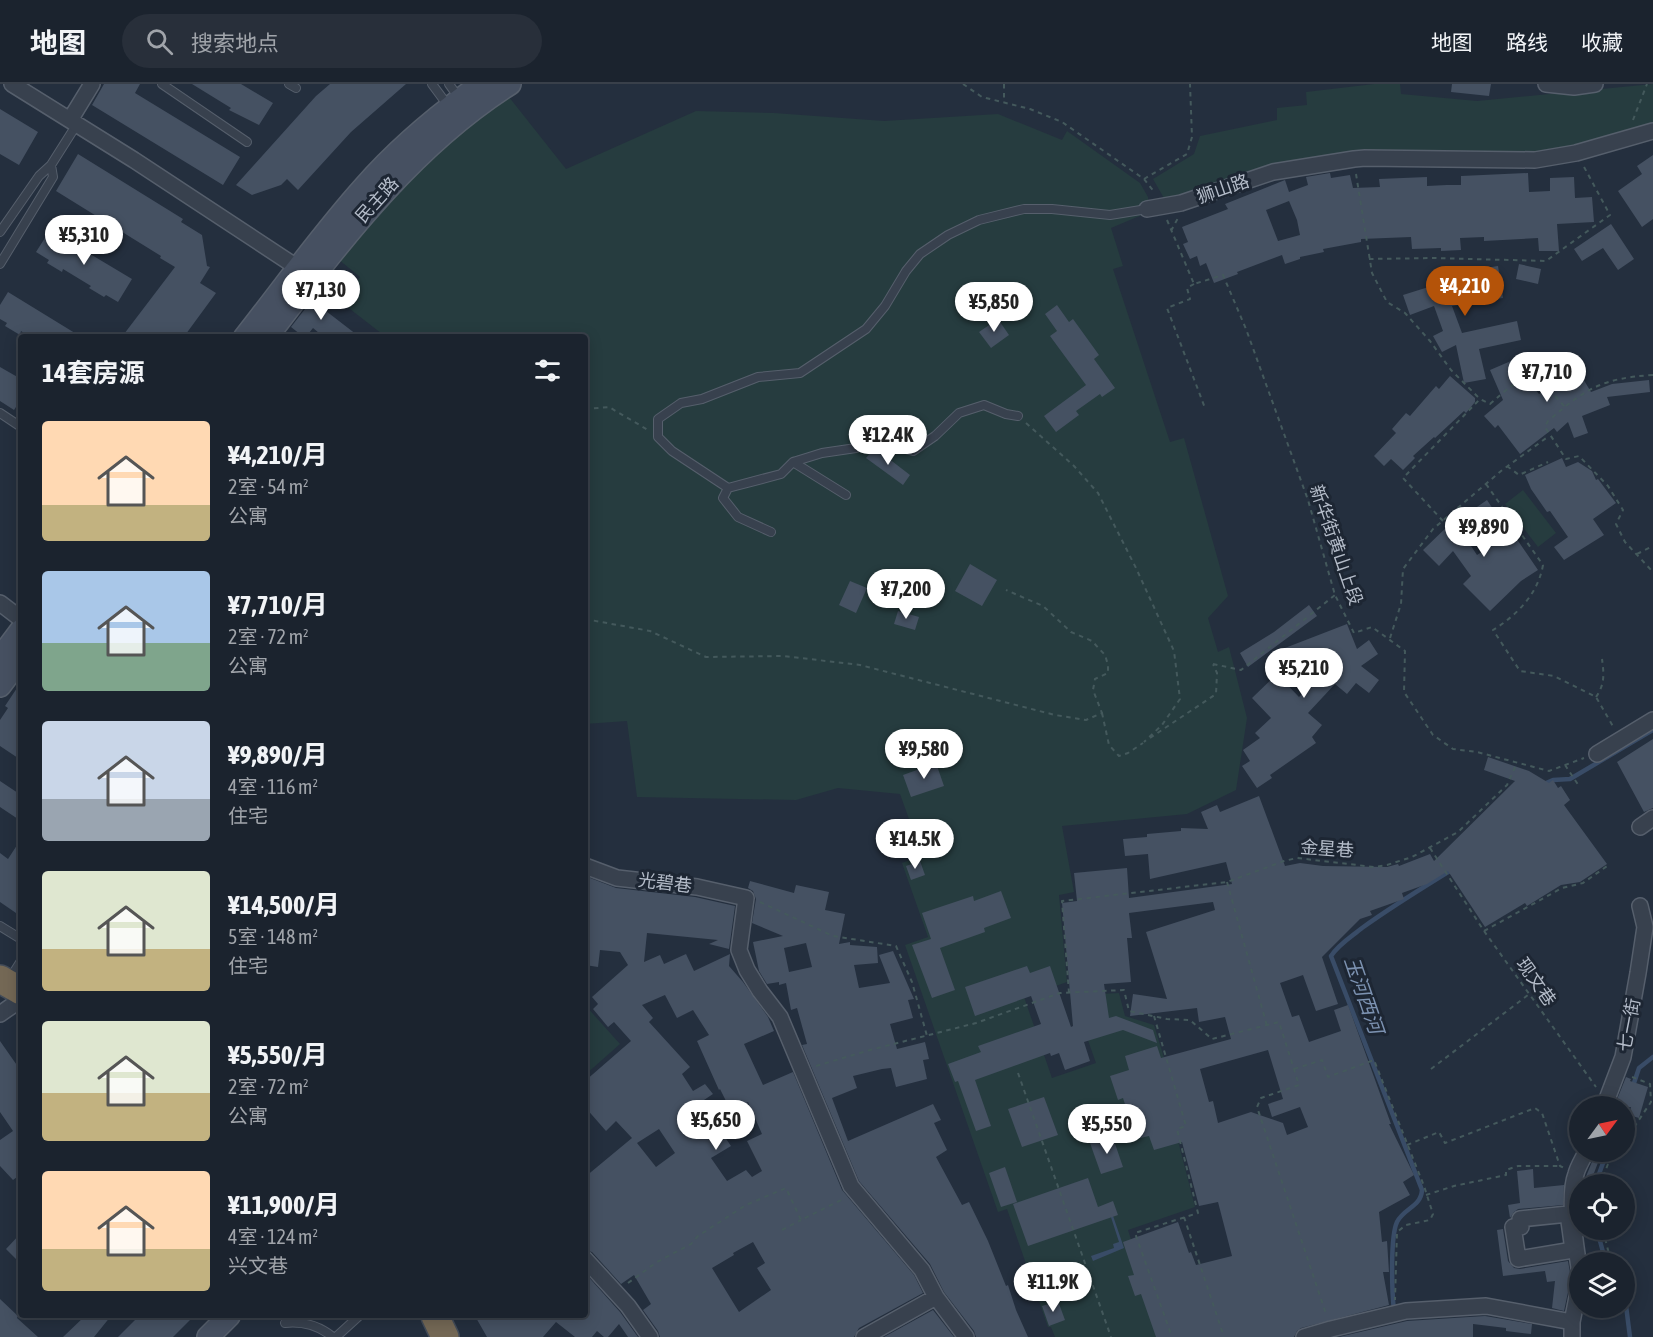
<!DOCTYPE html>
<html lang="zh">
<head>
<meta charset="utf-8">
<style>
  body { margin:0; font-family:"Asap Condensed","Noto Sans SC",sans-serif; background:#282f3a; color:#f1f3f6; height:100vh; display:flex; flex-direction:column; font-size:22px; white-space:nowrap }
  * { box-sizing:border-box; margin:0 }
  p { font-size:20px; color:#a0a4aa }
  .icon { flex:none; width:33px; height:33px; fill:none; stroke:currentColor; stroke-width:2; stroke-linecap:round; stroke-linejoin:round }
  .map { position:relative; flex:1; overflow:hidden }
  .side { position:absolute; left:18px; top:250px; width:570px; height:984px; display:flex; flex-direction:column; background:#1b232e; border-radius:6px; box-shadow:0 3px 15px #0003,0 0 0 2px #39404a }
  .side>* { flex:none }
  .needle { width:39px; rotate:57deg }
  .controls { position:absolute; left:1569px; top:1012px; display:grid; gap:12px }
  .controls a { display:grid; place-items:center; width:66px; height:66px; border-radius:50%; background:#1b232e; box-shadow:0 3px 15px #0003,0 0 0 2px #39404a; font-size:30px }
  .price { position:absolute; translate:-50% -51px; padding:0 14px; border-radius:21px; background:#fff; color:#222; font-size:20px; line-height:39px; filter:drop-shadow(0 2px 3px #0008) }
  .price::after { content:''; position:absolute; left:50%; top:36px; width:18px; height:14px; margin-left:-9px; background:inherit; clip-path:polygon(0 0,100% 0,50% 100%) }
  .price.current { background:#b45309; color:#fff }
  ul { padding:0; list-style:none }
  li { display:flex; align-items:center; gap:18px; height:150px; padding:0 24px }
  li span { display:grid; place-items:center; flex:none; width:168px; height:120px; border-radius:6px; color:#555 }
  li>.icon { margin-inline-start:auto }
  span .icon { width:72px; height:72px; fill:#fffc; stroke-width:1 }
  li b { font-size:26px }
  h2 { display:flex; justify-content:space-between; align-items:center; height:72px; padding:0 24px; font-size:26px }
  header { display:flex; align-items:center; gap:36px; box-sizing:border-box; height:84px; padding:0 30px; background:#1b232e; border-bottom:2px solid #39404a }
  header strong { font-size:28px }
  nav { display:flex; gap:33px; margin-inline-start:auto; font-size:21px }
  .search { width:420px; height:54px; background:#282f3a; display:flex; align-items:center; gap:15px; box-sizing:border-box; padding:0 21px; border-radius:33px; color:#a0a4aa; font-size:22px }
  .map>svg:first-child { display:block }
</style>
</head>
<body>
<header>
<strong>地图</strong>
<div class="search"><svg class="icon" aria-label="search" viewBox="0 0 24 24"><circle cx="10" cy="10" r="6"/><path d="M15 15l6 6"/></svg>搜索地点</div>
<nav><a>地图</a><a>路线</a><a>收藏</a></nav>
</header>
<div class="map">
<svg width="1653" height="1253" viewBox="0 0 1653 1253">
  <rect width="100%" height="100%" fill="#242f3e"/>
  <path fill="#263c3f" d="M1374,0H1400L1401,10L1477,17L1653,0V41L1587,59L1534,70L1364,67L1185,112L1165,116L1153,95L1194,70L1200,52L1277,36V24L1307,21L1306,8Z
    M509,13L566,85L696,27L774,29L884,37L998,30L1062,56L1067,47L1140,99L1148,113L1149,128L1111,144L1123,182L1113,185L1170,358L1184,354L1228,512L1208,534L1218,568L1229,563L1247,634L1236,706L1187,730L1062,742L1074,808L1059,811L1067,898L1024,913L1052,994L1096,979L1073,914L1082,911L1119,909L1125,932L1154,941L1185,1042L1175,1045L1195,1123L1128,1146L1162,1253H1055L1051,1243H1048L1007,1125L998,1128L905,861L928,853L902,779L922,771L900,710L838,704L796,716L637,713L627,637L585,640V254L386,253L341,218L360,193L338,175L409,91L447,57Z
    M1523,406L1556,449L1538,463L1505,420Z
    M585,921L620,960L585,991Z"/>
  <path fill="#394c67" d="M1111,1126L1124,1164L1093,1177L1091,1172L1114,1164L1113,1160L1119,1158L1109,1127Z
    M1072,1179L1074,1184L1050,1192L1049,1190L1045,1191L1043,1186L1051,1183L1052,1186Z"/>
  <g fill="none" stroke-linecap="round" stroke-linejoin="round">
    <path stroke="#394c67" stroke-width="4.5" d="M1544,700L1553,696L1570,695L1653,646
      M1633,1002L1639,984L1653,973
      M1595,1101L1607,1068
      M1597,1146L1606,1179
      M1624,1206L1630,1253
      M1394,1227C1392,1209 1390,1153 1397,1138C1404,1124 1421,1123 1422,1106L1331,872C1339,860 1351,853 1362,844C1391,823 1422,804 1453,785"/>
  </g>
  <path fill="#455162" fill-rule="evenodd" d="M104,0H140L135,9L240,73L223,101L92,21Z
    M192,0H241L273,19L259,41L229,26L231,24Z
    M330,0H406L351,48L298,106L287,95L281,101L252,111L236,101L316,12Z
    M1452,0H1491L1489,12L1451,8Z
    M0,25L38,48L19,81L0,70Z
    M78,70L183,135L181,138L202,151L207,182L210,183L200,199L216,209L183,254H121L175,183L160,174L161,172L56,107Z
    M1653,71V135L1642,143L1618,107L1642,90L1637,82Z
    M1330,89L1331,94L1350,91L1353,104L1380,103L1379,95L1427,93V102L1447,101H1461V92L1528,89L1529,108L1550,107V94L1574,93L1575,114L1592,113L1594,138L1557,140L1559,167H1539L1538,154L1484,157V153L1460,154L1461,166L1441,167V164L1412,165L1411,153L1361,155V158L1323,165L1324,168L1300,173V175L1285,180L1282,171L1237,188L1238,190L1214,199L1206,179L1200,182L1197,172L1190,175L1183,160L1188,158L1182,143L1228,125L1225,120L1285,96L1289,108L1308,101L1306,93ZM1289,117L1297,136L1300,151L1278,157L1266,126Z
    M1611,140L1634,175L1618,186L1603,164L1582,177L1574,165Z
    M50,146L132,195L118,218L106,211L104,213L89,204L91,202L63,185L62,188L47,179L49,176L36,168Z
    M1519,180L1541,185L1538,200L1516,195Z
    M1498,182L1503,214L1452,222L1462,249L1517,237L1521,256L1479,265L1486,295L1464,299L1456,261L1442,268L1433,252L1443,247L1434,222L1410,231L1403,211L1454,195L1453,189Z
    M319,207L333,218L326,227L361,254H325L313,244L305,254L291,243Z
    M8,208L83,254H31L21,247L20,251L5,242L7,239L0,235V221Z
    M1057,221L1069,238L1073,235L1099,271L1094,275L1115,304L1102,313L1100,310L1076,327L1079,331L1056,348L1044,332L1086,301L1050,252L1057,247L1045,230Z
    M998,235L1009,251L991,264L979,248Z
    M1527,270L1534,286L1523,291L1539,310L1579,288L1591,308L1612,300L1649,296L1650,308L1607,313L1610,321L1582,332L1588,349L1574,354L1568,338L1557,348L1554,344L1520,370L1498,341L1495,344L1484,332L1503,316L1490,286Z
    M0,283L21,295V326L16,323L14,326L0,317Z
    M1450,292L1475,314V318L1466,329L1464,327L1435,354L1434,353L1413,372L1415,374L1403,386L1391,375L1384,382L1374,372L1396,349L1392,345L1406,329L1410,332L1436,302L1439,305Z
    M875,364L910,391L903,401L866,374Z
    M1562,374L1566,383L1578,378L1592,387L1596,396L1598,395L1616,419L1593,435L1604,451L1564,476L1554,463L1568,453L1550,427L1547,428L1531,405L1525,391Z
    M1487,416L1497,431L1465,453L1477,471L1512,448L1538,486L1521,497L1490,527L1463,500L1471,492L1453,467L1439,482L1423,466L1453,437L1454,439Z
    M970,480L997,496L982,522L955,507Z
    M881,487L900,495L895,507L876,499Z
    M850,497L867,504L856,529L839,521Z
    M1309,521L1317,532L1248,583L1240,569L1274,548Z
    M898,527L919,533L915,546L894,540Z
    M1347,540L1357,565L1369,556L1378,570L1361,582L1379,596L1369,609L1356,599L1347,610L1335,600L1308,629L1322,641L1312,653L1316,659L1270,691L1272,694L1257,704L1242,682L1250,677L1243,666L1260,654L1255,649L1271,634L1252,614L1277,590L1299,613L1324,587L1297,569L1284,582L1272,569Z
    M21,598V676L0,662V636L8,624L5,622Z
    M1653,655V724L1644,728L1617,678Z
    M1488,673L1529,687L1549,699L1553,696L1558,704L1561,702L1570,716L1564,721L1607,780L1580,798L1561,801L1527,822L1525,819L1485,843L1448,787L1427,800L1402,809L1404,815L1370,827L1372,831L1360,835L1322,873L1338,920L1316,927L1303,891L1280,899L1292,933L1299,931L1309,958L1341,947L1334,926L1348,921L1391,1040H1389L1414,1091L1403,1098L1410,1111L1379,1128L1382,1158L1387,1157L1389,1188H1383L1389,1221L1301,1244L1297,1247L1294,1253H1156L1141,1210L1135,1212L1128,1192L1134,1191L1123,1158L1178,1138L1189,1169L1191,1168L1196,1181L1232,1172L1218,1118L1199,1122L1182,1058L1154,1066L1149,1052L1136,1055L1123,1014L1118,1016L1110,992L1129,986L1125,972L1157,962L1161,974L1231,955L1225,933L1199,938L1197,924L1130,932L1133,910L1167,915L1146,848L1215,826L1213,818L1129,829L1132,854H1127L1131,898L1104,900L1109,934L1116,932L1153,946L1157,959L1123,946L1084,958L1090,977L1065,986L1059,969L1051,972L1050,969L975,996L991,1042L976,1047L958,997L955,998L948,980L981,968L978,962L1041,940L1031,912L975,932L965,903L1027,882L1030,889L1050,882L1071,943L1073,942L1062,819L1077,817L1074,789L1127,784L1129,814L1232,800L1226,778L1150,795L1148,770L1125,772L1123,755L1147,753V750L1181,747V744L1208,745L1201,728L1217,721L1220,728L1259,712L1285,782L1300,779L1323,782L1387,783L1398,780L1399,782L1430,770L1434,777L1515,697L1484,686ZM1268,966L1283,1015L1268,1020L1272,1033L1300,1023L1308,1043L1287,1051L1283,1039L1251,1028L1218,1039L1213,1017L1209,1018L1200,985Z
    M936,679L944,702L911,713L903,691Z
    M0,697L21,711V737L0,723Z
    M21,755V822L16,829L0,818V769L8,775Z
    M920,777L925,791L911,796L906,782Z
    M585,792L616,804L695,813L735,822L729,865L709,860L718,856L647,849L644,878L660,871L664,880L686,870L694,887L730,870L729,882L743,898L768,933L774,947L744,960L763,1001L793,988L842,1106L914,1191L923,1209L859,1244L854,1253H660L658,1247L643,1226L651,1220L634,1191L621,1200L592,1168L585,1166V1093L632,1054L616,1037L606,1047L585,1023V997L631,957L614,938L608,943L593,925L598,920L592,913L628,881L620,868L600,866L598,883L585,881ZM665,911L677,934L693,926L709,951L697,957L719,1006L720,1005L731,1027L748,1018L762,1050L747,1057L762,1087L752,1093L746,1086L727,1097L711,1074L731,1062L701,1018L713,1010L705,1000L693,1007L682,990L690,983L649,938L653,934L642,921ZM659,1045L675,1069L656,1083L637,1059ZM753,1158L765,1179L757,1184L771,1206L739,1228L712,1184L734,1171L733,1169Z
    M750,797L794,809L796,801L829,808L825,826L845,830L839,860L850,858V861L877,863L878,879L854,881L859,904L890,899L879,871L893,867L914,915L908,916L913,934L890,940L897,965L925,958L929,975L923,976L927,995L896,1003L891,984L882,985L853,992L857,1004L832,1014L848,1057L933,1020L941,1036L934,1039L947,1066L936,1073L962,1121L969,1118L988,1157L1006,1202L1008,1201L1016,1226L1028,1253H976L974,1247L944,1208L930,1180L859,1097L802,961L807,960L797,924L791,926L786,899L779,901V898L767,900L759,887L753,858L783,852L752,839L756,815L753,807L748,804ZM806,859L812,883L789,888L784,864Z
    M1001,807L1011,834L984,844L985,848L940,864L955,906L932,914L912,861L931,855L922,829L973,812L974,817Z
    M0,957L21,987V1090L13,1096L0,1082V1056L13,1047L0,1028Z
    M1626,993L1631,995L1630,997L1648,1003L1639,1034L1629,1031L1631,1023H1614Z
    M1044,1013L1058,1051L1022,1063L1008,1025Z
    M1112,1051L1123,1083L1101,1090L1090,1059Z
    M1596,1068H1602L1591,1097L1585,1095Z
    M1005,1083L1017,1118L1001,1123L989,1089Z
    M1533,1085L1534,1104L1564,1101L1563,1121L1518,1125L1514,1128L1510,1134L1508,1121L1520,1119L1517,1087Z
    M1088,1094L1098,1123L1113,1117L1118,1131L1028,1162L1013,1120Z
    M1503,1145L1508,1177L1514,1184L1520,1185L1568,1177L1571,1194L1564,1227L1552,1224L1555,1197L1547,1198L1545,1187L1503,1192L1497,1146Z
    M21,1149V1180L6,1165Z
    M585,1189L620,1228L638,1253H628L619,1240L608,1253H604L597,1247L592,1253H575L556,1238L543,1253H487L475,1232H585Z
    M0,1215L18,1232L17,1234L38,1253H0Z
    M1058,1217L1065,1236L1049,1242L1042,1222Z
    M933,1226L954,1253H884Z
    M85,1232H111L94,1253H63Z
    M139,1232H194L173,1253H118Z
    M1485,1232L1532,1240L1531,1250L1506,1247V1244L1473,1240V1253H1339L1407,1237Z"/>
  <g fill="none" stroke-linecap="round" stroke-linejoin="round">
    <defs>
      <path id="lane" d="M162,0L247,58
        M289,0L296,4
        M432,0L449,23
        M449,0L459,14
        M0,148L39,92L51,81
        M0,180L53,93L51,81L77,40
        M0,329L21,343
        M793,378L822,369L856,364L878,357L913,367L935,352L959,329L984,321L1006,330L1018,332
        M728,404L723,414L738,433L771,448
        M846,411L793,378L781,390L728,404L672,367L658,353V335L681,319L702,315L758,293L800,289L866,245L885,222L906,187L920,170L948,151L979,136L1024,125H1052L1110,131L1147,125
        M0,842L21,855
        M9,896L21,877
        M285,1239C303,1237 318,1241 333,1253
        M336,1253L359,1232"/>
      <path id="street" d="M12,0L134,76L298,184
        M1546,0L1574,3L1595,0
        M70,36L92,0
        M1147,125L1181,119L1273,88L1354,75L1365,74L1535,76L1576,69L1653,47
        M0,519L21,535
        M1597,670L1653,636
        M1640,743L1653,734
        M585,782L617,794L697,803L746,814L739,866L747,886L760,907L780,933L851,1102L922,1186L936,1213L966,1253
        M0,930L13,921
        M1604,1023L1623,973L1638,889L1645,843L1640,822
        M1568,1130L1573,1166L1518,1175L1513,1143H1521L1520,1135Z
        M585,1175L628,1222L650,1253
        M1580,1190C1576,1163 1567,1114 1576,1090C1578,1082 1583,1075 1586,1068
        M864,1253L936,1213
        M1304,1253L1331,1245L1406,1227L1486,1222L1572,1238
        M1572,1253V1238L1580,1198"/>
      <path id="secondary" d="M244,254C284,203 321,151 364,103C398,64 439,30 481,0
        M266,254C338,161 409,64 510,0
        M0,574L21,546
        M0,602L21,574
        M208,1253L229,1232"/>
      <path id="highway" d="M0,895L21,907
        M435,1232L445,1253"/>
    </defs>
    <use href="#lane" stroke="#565f6c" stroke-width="10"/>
    <use href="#street" stroke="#565f6c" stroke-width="18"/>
    <use href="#secondary" stroke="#565f6c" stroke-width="24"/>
    <use href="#highway" stroke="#434c59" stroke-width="30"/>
    <path stroke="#44595c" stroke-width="2" stroke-dasharray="4.5 4.5" stroke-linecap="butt" d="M963,0L982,13L1030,25L1062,38L1144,95L1155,109
      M1004,0V18
      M1633,36L1647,0
      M1356,90L1372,189L1387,218L1405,229L1430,257L1451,286L1480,315
      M1144,95L1187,70L1192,53L1190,0
      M1167,136L1194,200L1223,191L1246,245L1308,416L1335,511L1354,549L1372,543L1405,567L1404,608L1433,651L1453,665L1477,668L1549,687L1584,674
      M1171,147L1178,134
      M1369,175L1434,174L1546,177L1610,131L1583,81
      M1194,200L1187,204L1190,215L1167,224L1205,324
      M1653,291C1602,294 1585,305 1548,337L1545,343L1566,375L1579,372L1608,402L1623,426L1616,440L1625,458L1653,488
      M585,325L609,323L648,346
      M1026,339L1074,382L1098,409L1136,484L1174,567L1180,615L1162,641L1144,658
      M1507,382L1519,391L1548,378
      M1486,400L1543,481C1538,510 1517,531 1493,546L1520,587L1554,592L1596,613L1614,644
      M1443,437L1403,394L1480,315L1490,320C1507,306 1516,293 1540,295L1565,323
      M1637,470L1653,462
      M585,535L650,547L706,573L784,572L860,581L1055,631L1086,636L1102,629L1093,606L1095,595L1108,589V581L1105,571L1092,557L1071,548L1043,522L1006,506
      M1390,554L1401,520L1403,485L1433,445L1501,387L1549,352
      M1213,580L1241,586L1335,511
      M1596,613C1605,600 1604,590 1602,575
      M1102,629L1109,661L1119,672L1128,669L1143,659
      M1150,654L1216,610L1217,589L1213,580
      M1565,681L1579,702
      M1430,764L1484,847L1596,1003
      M1227,798L1267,942
      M760,818L833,852L896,862L912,898L927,952
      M1484,847L1562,804L1583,799L1610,780
      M1069,909L1062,817L1227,798L1284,777L1297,774L1374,783L1387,781L1412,773L1458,748L1507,701L1517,679
      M1154,932L1186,1042L1177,1045L1198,1129L1135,1149L1172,1253
      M816,982L870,966L976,939L1060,909L1124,906L1129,927L1167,935L1190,936L1212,955L1279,938L1299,1001L1261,1014L1257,1023L1326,1230
      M1294,985L1322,976L1328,993L1374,976L1424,1102L1433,1130L1430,1136L1406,1141L1397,1148L1395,1216
      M1431,985L1528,911
      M1018,989L1111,1253
      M1624,1039L1635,1044
      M1624,1058L1651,1018L1650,1000L1632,993
      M1407,1061L1439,1048L1445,1059L1535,1024L1542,1029L1560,1082L1564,1084
      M1600,1101L1608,1080L1617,1068
      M1426,1111L1454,1102L1506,1091V1086L1518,1082H1560
      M1184,1133L1224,1253
      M782,1146L801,1136
      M1603,1146L1609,1170L1614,1179
      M628,1199L657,1178L691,1160L698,1152L746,1121L786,1104L801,1136L843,1115"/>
    <use href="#lane" stroke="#38414e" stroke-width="8"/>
    <use href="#street" stroke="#38414e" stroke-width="15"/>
    <use href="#secondary" stroke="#465061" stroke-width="21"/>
    <use href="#highway" stroke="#746855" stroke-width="27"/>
  </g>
  <g text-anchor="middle" stroke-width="6" stroke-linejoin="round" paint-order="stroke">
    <g font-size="18" fill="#b4bcc9" stroke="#1d2633">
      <text transform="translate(1223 105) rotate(-19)" y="6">狮山路</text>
      <text transform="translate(377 116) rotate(-48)" y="6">民主路</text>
      <text transform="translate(1336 461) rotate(71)" y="6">新华街黄山上段</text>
      <text transform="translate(1327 765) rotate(4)" y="6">金星巷</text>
      <text transform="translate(665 799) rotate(7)" y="6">光碧巷</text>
      <text transform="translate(1536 898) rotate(55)" y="6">现文巷</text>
      <text transform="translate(1629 941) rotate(-79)" y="6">七一街</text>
    </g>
    <g font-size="20" font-style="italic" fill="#7c92b1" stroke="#1d2633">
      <text transform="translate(1364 911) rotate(71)" y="7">玉河西河</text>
    </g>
  </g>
</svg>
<div class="controls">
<a><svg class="needle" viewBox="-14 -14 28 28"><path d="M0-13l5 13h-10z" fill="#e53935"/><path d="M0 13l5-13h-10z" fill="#a0a4aa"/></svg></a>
<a><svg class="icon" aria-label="locate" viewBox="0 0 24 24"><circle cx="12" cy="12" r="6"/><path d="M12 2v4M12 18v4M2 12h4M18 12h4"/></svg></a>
<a><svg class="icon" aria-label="layers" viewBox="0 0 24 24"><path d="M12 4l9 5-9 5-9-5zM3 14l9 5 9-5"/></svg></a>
</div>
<b class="price" style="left:84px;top:182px">¥5,310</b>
<b class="price current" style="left:1465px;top:233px">¥4,210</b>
<b class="price" style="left:321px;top:237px">¥7,130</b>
<b class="price" style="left:994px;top:249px">¥5,850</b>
<b class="price" style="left:1547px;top:319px">¥7,710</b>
<b class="price" style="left:888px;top:382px">¥12.4K</b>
<b class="price" style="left:1484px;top:474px">¥9,890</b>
<b class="price" style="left:906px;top:536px">¥7,200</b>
<b class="price" style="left:1304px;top:615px">¥5,210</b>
<b class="price" style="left:924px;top:696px">¥9,580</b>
<b class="price" style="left:915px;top:786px">¥14.5K</b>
<b class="price" style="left:716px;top:1067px">¥5,650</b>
<b class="price" style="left:1107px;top:1071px">¥5,550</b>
<b class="price" style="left:1053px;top:1229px">¥11.9K</b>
<section class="side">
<h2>14套房源<svg class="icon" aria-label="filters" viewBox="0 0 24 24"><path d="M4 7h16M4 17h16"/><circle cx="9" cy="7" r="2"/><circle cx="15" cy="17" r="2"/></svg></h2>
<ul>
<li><span style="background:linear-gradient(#ffd9b3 70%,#c2b280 0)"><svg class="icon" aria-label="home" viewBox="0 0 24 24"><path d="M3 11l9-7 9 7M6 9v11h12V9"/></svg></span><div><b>¥4,210/月</b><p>2室 · 54 m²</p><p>公寓</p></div></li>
<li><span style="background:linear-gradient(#a9c7e8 60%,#7fa58c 0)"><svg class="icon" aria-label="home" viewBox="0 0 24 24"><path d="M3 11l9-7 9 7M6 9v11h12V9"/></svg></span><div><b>¥7,710/月</b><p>2室 · 72 m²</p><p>公寓</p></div></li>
<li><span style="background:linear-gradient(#c9d6e8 65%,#9aa5b1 0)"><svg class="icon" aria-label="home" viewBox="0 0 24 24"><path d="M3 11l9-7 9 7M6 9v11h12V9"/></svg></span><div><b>¥9,890/月</b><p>4室 · 116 m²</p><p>住宅</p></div></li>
<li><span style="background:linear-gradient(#dfe7d0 65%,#c2b280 0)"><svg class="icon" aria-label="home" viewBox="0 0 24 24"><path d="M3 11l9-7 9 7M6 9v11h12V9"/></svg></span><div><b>¥14,500/月</b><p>5室 · 148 m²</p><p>住宅</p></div></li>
<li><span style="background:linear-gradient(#dfe7d0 60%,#c2b280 0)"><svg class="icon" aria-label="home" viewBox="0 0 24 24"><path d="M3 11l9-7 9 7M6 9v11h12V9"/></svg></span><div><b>¥5,550/月</b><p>2室 · 72 m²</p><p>公寓</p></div></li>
<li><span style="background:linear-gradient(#ffd9b3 65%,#c2b280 0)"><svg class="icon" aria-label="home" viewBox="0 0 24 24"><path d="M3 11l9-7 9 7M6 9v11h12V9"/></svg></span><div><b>¥11,900/月</b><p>4室 · 124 m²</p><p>兴文巷</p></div></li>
</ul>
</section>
</div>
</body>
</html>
